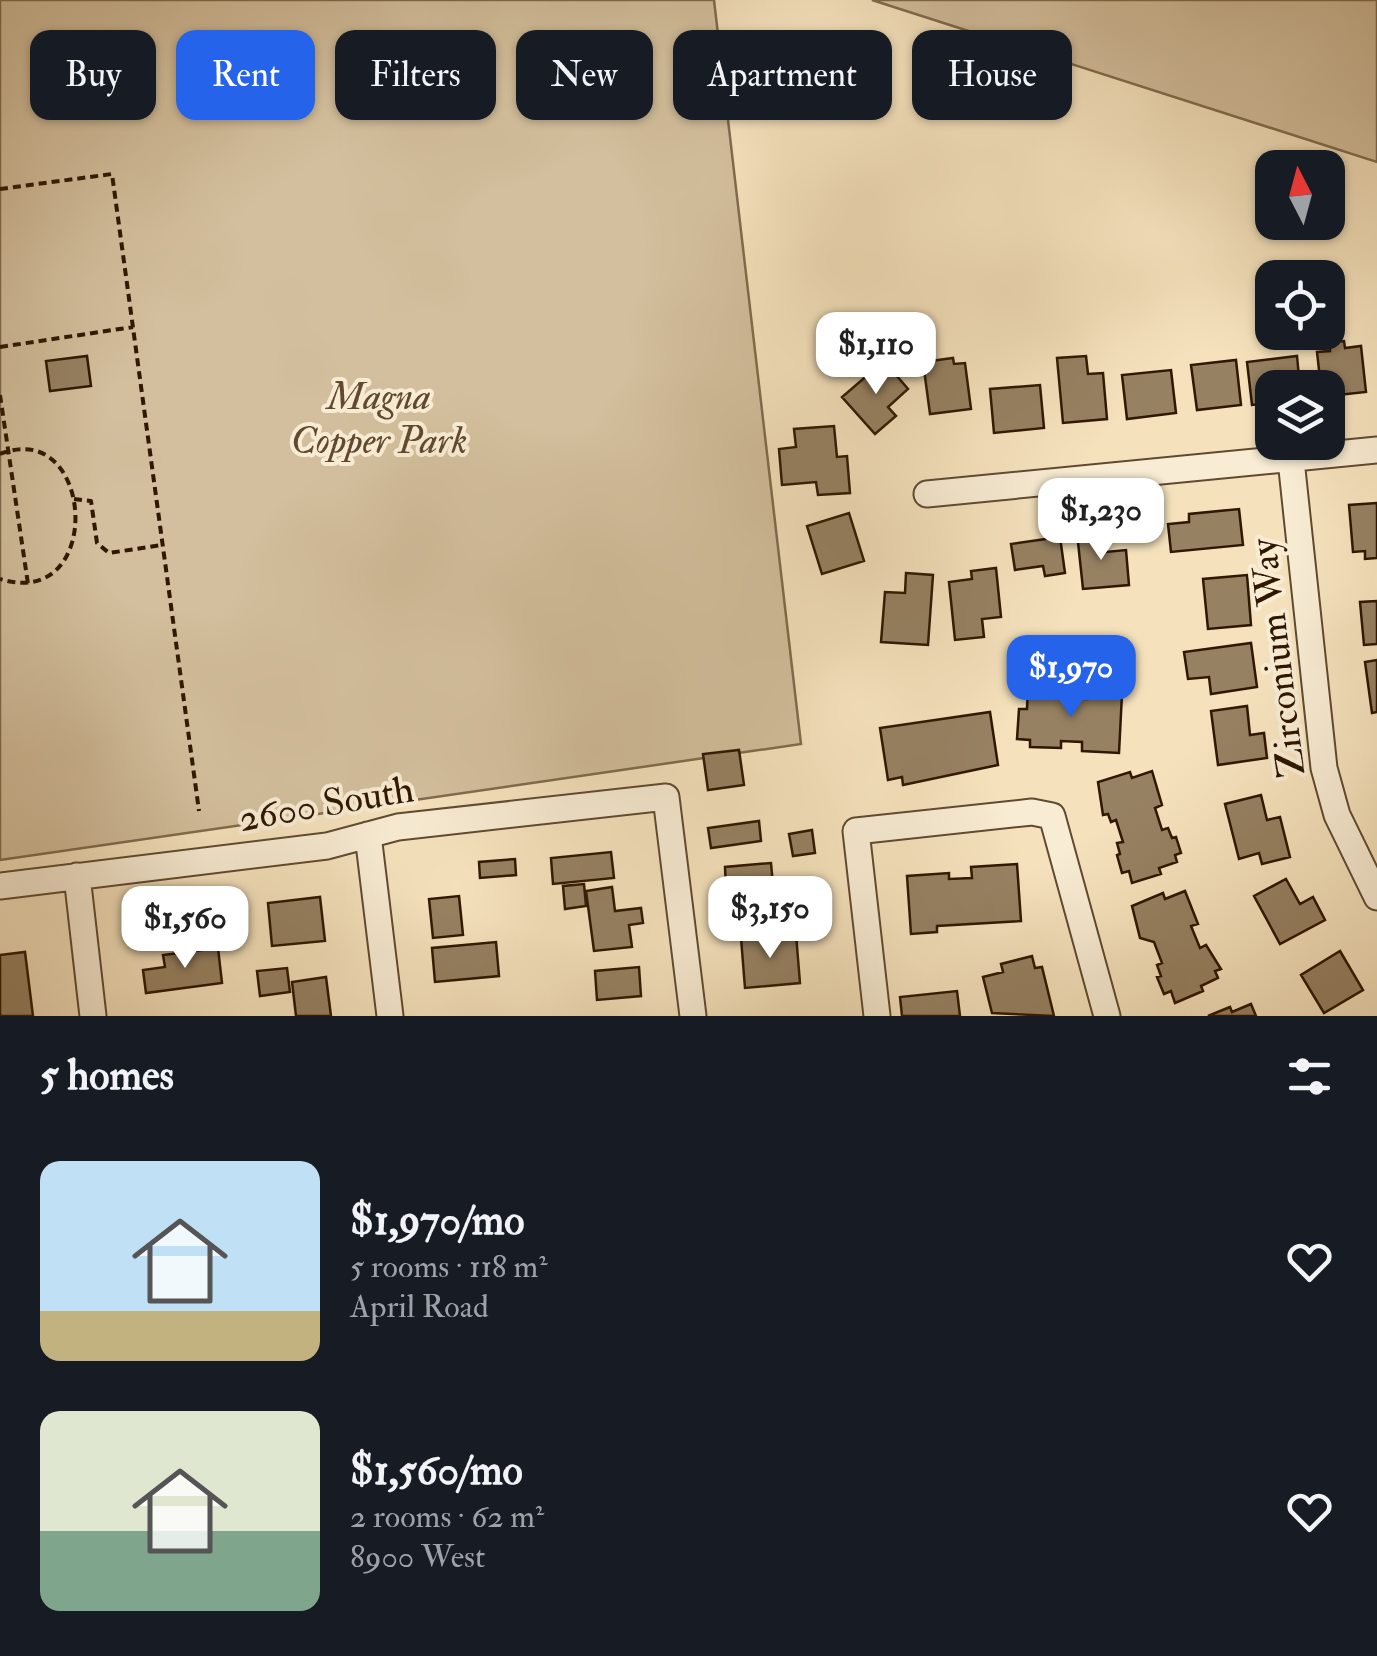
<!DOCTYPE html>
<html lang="en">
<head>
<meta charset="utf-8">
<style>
  body { margin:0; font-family:"IM FELL Double Pica",serif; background:#20242c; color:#f1f3f6; height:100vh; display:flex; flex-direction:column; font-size:38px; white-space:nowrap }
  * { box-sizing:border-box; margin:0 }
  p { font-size:32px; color:#9ea1a6 }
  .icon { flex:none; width:55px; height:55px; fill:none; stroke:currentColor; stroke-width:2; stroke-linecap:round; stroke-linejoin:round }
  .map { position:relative; height:1016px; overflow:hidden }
  .drawer { display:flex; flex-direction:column; background:#171b24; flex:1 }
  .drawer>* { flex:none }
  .guide { position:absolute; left:30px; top:30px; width:1318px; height:90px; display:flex; gap:20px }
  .needle { width:65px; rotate:354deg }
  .fabs { position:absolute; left:1255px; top:150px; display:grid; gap:20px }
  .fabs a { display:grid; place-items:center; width:90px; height:90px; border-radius:20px; background:#171b24; box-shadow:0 2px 8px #0004; font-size:50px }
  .price { position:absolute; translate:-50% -85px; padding:0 22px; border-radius:20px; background:#fff; color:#222; font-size:32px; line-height:65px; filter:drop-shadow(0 2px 5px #0008) }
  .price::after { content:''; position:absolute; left:50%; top:60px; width:30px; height:22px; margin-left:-15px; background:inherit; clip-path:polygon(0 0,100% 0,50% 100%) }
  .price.on { background:#2563eb; color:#fff }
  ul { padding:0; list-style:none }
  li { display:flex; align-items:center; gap:30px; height:250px; padding:0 40px }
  li span { display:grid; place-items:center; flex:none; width:280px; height:200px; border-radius:20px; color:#555 }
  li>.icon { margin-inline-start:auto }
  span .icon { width:120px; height:120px; fill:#fffc; stroke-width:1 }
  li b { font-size:42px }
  h2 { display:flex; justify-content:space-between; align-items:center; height:120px; padding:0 40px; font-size:42px }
  .pill { padding:0 35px; border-radius:20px; background:#171b24; box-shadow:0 2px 8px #0004; font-size:35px; line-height:90px }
  .pill.on { background:#2563eb; color:#fff }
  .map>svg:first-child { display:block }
</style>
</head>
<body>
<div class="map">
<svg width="1377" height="1016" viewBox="0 0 1377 1016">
  <rect width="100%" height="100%" fill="#f5e2bd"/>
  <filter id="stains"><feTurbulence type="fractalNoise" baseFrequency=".002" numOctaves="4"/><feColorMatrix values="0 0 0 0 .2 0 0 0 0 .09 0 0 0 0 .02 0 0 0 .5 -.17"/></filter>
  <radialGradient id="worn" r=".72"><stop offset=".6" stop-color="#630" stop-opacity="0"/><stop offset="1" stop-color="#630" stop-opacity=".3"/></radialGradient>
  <path fill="#d3bf9d" stroke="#816b4e" stroke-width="2.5" d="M0,0H714L801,744L0,860Z
    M872,0H1377V162Z"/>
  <path fill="#968162" stroke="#2f1700" stroke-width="2.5" d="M1344,341L1345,348L1361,346L1366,392L1328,396V388H1321L1317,352L1330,351L1329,342Z
    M87,356L91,386L50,391L46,361Z
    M1086,356L1088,374L1103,373L1107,419L1063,423L1057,358Z
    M1297,356L1300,388H1272V403L1252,405L1247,362Z
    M953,358L954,364L965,363L971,409L930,414L923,362Z
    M1236,360L1241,405L1197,410L1191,365Z
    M884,361L908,389L888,407L896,416L875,434L842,397Z
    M1171,370L1176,413L1127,419L1122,375Z
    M1040,385L1044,428L994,433L990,389Z
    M834,426L837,457L847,456L850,493L818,495L816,482L782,485L779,449L796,447L794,429Z
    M1377,503V558L1365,559V551L1353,552L1349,505Z
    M1239,509L1243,545L1171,552L1168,524L1189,522V514Z
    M849,513L864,561L822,574L807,526Z
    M1104,531L1106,552L1126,550L1129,585L1083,589L1077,533Z
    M1060,537L1065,573L1045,576L1043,566L1015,570L1011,544Z
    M996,568L1001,617L982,619L984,637L955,640L949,582L972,579L971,571Z
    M906,573L933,575L928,645L881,642L885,592L905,593Z
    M1247,575L1251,625L1208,629L1203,579Z
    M1377,601V644L1364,645L1360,602Z
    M1251,643L1257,687L1211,694L1209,677L1188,679L1184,652Z
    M1377,660V712L1372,713L1365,662Z
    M1028,686L1065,688L1064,698L1087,699V692L1122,694L1119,753L1082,751V742L1061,741V748L1030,747V740L1017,739L1019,709H1027Z
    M1247,706L1250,735L1264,733L1267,758L1218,765L1211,711Z
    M990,712L998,765L903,785L902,777L888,780L880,728Z
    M739,750L744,785L708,790L703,754Z
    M1152,771L1162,805L1155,808L1162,830L1168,828L1172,838L1176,837L1181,853L1175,855L1177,862L1159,868L1161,874L1132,883L1129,871L1122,873L1117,855L1120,854L1117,843L1123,842L1116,820L1111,822L1108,814L1103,815L1098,782L1130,772L1132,778Z
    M1261,795L1267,820L1280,817L1290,857L1262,864L1259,853L1239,859L1225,804Z
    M759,821L761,841L711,848L708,828Z
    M812,830L815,853L793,856L789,834Z
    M611,852L614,878L553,884L551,858Z
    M515,859L516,875L480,878L479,862Z
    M771,863L773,885L726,889L725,867Z
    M1017,864L1021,921L937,926V932L911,934L907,876L949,873V879L972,878L971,867Z
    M1286,879L1300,904L1313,897L1325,920L1280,944L1254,896Z
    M584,884L586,906L565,909L563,886Z
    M612,887L615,911L641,908L643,923L629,925L632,947L594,951L586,891Z
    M1185,891L1198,924L1191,926L1200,948L1206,945L1221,969L1215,971L1218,978L1201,986L1203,991L1175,1003L1171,991L1164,994L1157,977L1161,976L1157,965L1162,963L1154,942L1140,938L1132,906L1163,893L1165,899Z
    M820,894L824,916L799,920L796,898Z
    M459,896L463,935L433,938L429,899Z
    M320,897L325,941L272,946L268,903Z
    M212,910L216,939L141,948L137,919Z
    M796,934L800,983L745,988L741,938Z
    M496,942L499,976L435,982L432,948Z
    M218,948L222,983L146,993L143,970L165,967L163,955Z
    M1340,951L1363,990L1324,1013L1301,975Z
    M25,952L33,1016H0V955Z
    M1032,956L1035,968L1042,967L1054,1016L992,1013L983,977L1003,972L1001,964Z
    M639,967L641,996L597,1000L595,971Z
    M287,968L290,992L260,996L257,971Z
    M326,977L331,1016H296L292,982Z
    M957,991L960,1016H902L900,997Z
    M1251,1004L1256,1016H1208L1230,1007L1232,1012Z"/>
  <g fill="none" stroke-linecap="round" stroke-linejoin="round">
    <defs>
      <path id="minor" d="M1291,460L1324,768L1337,815L1377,897
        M927,494L1377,450
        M368,835L390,1016
        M77,876L93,1016
        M0,886L327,846L398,827L666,797L693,1016
        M877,1016L856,831L1032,812L1052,816L1107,1016"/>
    </defs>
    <use href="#minor" stroke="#604a2f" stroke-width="29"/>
    <path stroke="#2f1700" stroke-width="4" stroke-dasharray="8 5" stroke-linecap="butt" d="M0,189L112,174L199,811
      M0,347L133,327
      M0,395L28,584
      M0,454C95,416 106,612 0,579
      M74,499L91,501L97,543L109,553L162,545"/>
    <use href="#minor" stroke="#f8ecd4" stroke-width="25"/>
  </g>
  <g text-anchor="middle" stroke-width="8" stroke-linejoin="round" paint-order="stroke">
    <g font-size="38" font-style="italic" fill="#60492f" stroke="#f8ecd4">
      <text x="379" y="409">Magna<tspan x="379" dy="44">Copper Park</tspan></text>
    </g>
    <g font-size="38" fill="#2f1700" stroke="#f8ecd4">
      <text transform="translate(1277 658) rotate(-97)" y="13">Zirconium Way</text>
      <text transform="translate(326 803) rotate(-10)" y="13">2600 South</text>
    </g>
  </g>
  <rect width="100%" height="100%" filter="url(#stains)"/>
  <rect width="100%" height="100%" fill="url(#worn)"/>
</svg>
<div class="fabs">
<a><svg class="needle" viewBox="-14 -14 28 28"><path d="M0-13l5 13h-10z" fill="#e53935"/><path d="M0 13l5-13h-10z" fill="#9ea1a6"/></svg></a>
<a><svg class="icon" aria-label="locate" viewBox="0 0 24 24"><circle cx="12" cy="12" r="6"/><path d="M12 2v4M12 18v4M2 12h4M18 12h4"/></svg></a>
<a><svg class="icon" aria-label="layers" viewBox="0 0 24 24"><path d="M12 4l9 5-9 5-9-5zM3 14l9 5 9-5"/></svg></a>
</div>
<b class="price" style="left:876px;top:397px">$1,110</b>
<b class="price" style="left:1101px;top:563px">$1,230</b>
<b class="price on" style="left:1071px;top:720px">$1,970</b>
<b class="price" style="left:770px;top:961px">$3,150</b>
<b class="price" style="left:185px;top:971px">$1,560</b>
<div class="guide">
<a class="pill">Buy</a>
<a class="pill on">Rent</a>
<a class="pill">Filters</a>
<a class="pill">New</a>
<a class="pill">Apartment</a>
<a class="pill">House</a>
</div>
</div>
<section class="drawer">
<h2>5 homes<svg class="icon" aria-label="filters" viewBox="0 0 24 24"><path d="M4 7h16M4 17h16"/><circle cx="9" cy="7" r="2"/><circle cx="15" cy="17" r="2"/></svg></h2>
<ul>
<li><span style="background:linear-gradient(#bfe0f5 75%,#c2b280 0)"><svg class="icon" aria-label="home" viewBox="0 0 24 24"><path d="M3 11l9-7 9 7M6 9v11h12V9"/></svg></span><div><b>$1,970/mo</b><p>5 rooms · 118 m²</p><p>April Road</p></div><svg class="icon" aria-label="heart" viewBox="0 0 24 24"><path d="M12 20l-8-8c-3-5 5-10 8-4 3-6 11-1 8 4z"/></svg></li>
<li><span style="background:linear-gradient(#dfe7d0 60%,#7fa58c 0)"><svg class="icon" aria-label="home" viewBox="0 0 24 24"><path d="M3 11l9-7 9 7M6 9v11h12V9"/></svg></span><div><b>$1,560/mo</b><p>2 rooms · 62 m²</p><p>8900 West</p></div><svg class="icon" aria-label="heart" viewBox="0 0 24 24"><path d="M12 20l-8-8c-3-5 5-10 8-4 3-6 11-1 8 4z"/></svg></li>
</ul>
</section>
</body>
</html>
